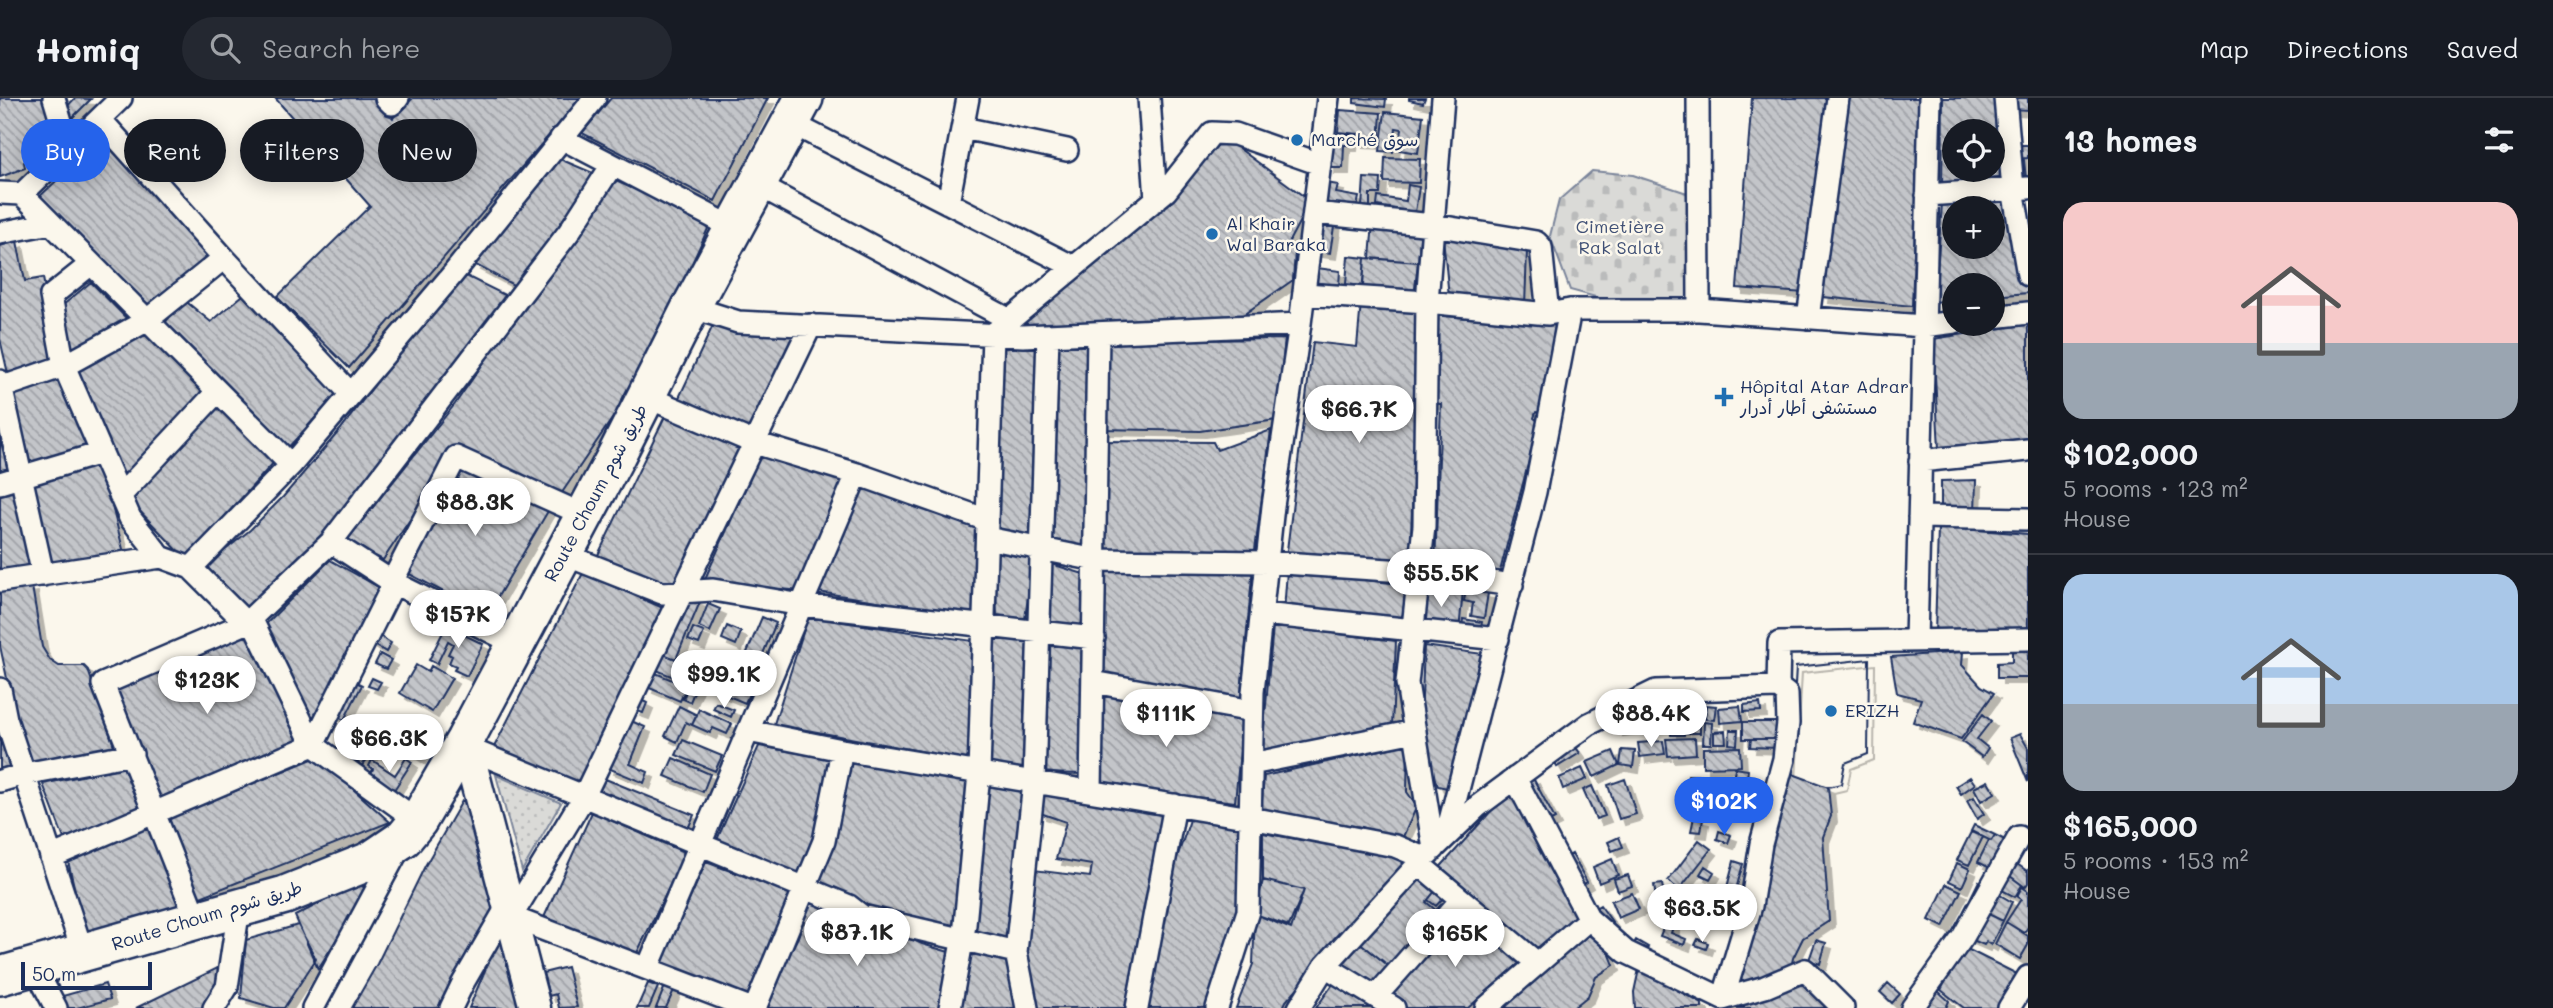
<!DOCTYPE html>
<html lang="en">
<head>
<meta charset="utf-8">
<style>
  body { margin:0; font-family:Mali,"Playpen Sans Arabic",sans-serif; background:#242831; color:#f1f3f6; height:100vh; display:flex; flex-direction:column; font-size:26px; white-space:nowrap }
  * { box-sizing:border-box; margin:0 }
  p { font-size:23px; color:#9ea1a6 }
  .icon { flex:none; width:38px; height:38px; fill:none; stroke:currentColor; stroke-width:2; stroke-linecap:round; stroke-linejoin:round }
  .map { position:relative; flex:1; overflow:hidden }
  .side { display:flex; flex-direction:column; background:#171b24; width:525px }
  .side>* { flex:none }
  .guide { position:absolute; left:21px; top:21px; width:665px; height:63px; display:flex; gap:14px }
  .controls { position:absolute; left:1942px; top:21px; display:grid; gap:14px }
  .controls a { display:grid; place-items:center; width:63px; height:63px; border-radius:50%; background:#171b24; box-shadow:0 4px 18px #0003; font-size:35px }
  .scale { position:absolute; left:21px; bottom:18px; width:131px; box-sizing:border-box; padding-left:7px; border:4px solid #1b2f5e; border-top:0; font-size:19px; line-height:24px; white-space:nowrap; color:#1b2f5e; -webkit-text-stroke:5px #fbf7ec; paint-order:stroke }
  .price { position:absolute; translate:-50% -60px; padding:0 16px; border-radius:24px; background:#fff; color:#222; font-size:23px; line-height:46px; filter:drop-shadow(0 2px 4px #0008) }
  .price::after { content:''; position:absolute; left:50%; top:42px; width:21px; height:16px; margin-left:-10px; background:inherit; clip-path:polygon(0 0,100% 0,50% 100%) }
  .price.current { background:#2563eb; color:#fff }
  ul { padding:0; list-style:none }
  li { display:grid; align-content:center; gap:14px; height:371px; padding:0 35px }
  li+li { border-top:2px solid #363941 }
  li span { display:grid; place-items:center; height:217px; border-radius:21px; color:#555 }
  li>.icon { margin-inline-start:auto }
  span .icon { width:126px; height:126px; fill:#fffc; stroke-width:1 }
  li b { font-size:30px }
  h2 { display:flex; justify-content:space-between; align-items:center; height:84px; padding:0 35px; font-size:30px }
  .pill { padding:0 24px; border-radius:32px; background:#171b24; box-shadow:0 4px 18px #0003; font-size:24px; line-height:63px }
  .pill.current { background:#2563eb; color:#fff }
  header { display:flex; align-items:center; gap:42px; box-sizing:border-box; height:98px; padding:0 35px; background:#171b24; border-bottom:2px solid #363941 }
  header strong { font-size:33px }
  nav { display:flex; gap:38px; margin-inline-start:auto; font-size:24px }
  .search { width:490px; height:63px; background:#242831; display:flex; align-items:center; gap:18px; box-sizing:border-box; padding:0 24px; border-radius:38px; color:#9ea1a6; font-size:26px }
  main { display:flex; flex:1; min-height:0 }
  .map>svg:first-child { display:block }
</style>
</head>
<body>
<header>
<strong>Homiq</strong>
<div class="search"><svg class="icon" aria-label="search" viewBox="0 0 24 24"><circle cx="10" cy="10" r="6"/><path d="M15 15l6 6"/></svg>Search here</div>
<nav><a>Map</a><a>Directions</a><a>Saved</a></nav>
</header>
<main>
<div class="map">
<svg width="2028" height="910" viewBox="0 0 2028 910">
  <defs>
    <pattern id="cemetery-stones" width="16" height="16" patternUnits="userSpaceOnUse" patternTransform="scale(1.75)"><rect width="16" height="16" fill="#dadad7"/><path d="M2 7V4a2 2 0 0 1 4 0v3zM10 15v-3a2 2 0 0 1 4 0v3z" fill="#babbbb"/></pattern>
    <pattern id="park-dots" width="8" height="8" patternUnits="userSpaceOnUse" patternTransform="scale(1.75)"><rect width="8" height="8" fill="#dadad7"/><path d="M2 2h.1M6 6h.1" fill="none" stroke="#babbbb" stroke-width="1.8" stroke-linecap="round"/></pattern>
    <pattern id="building-back-hatch" width="6" height="6" patternUnits="userSpaceOnUse" patternTransform="scale(1.75)"><rect width="6" height="6" fill="#c3c5c9"/><path d="M-1 5l2 2M0 0l6 6M5-1l2 2" fill="none" stroke="#9ea0a6"/></pattern>
    <filter id="shadow"><feDropShadow dx="6" dy="6" stdDeviation="0" flood-color="#0004"/></filter>
  </defs>
  <rect width="100%" height="100%" fill="#fbf7ec"/>
  <filter id="ink" filterUnits="userSpaceOnUse"><feTurbulence type="fractalNoise" baseFrequency=".0143" numOctaves="2"/><feDisplacementMap in="SourceGraphic" scale="14" xChannelSelector="R" yChannelSelector="G"/><feConvolveMatrix kernelMatrix="1 2 1 2 8 2 1 2 1" color-interpolation-filters="sRGB"/></filter>
  <g filter="url(#ink)">
    <path fill="url(#cemetery-stones)" stroke="#7a849a" stroke-width="2" d="M1592,73L1633,77L1693,97L1688,203L1643,212L1570,192L1550,138L1559,102Z"/>
    <path fill="url(#park-dots)" stroke="#7a849a" stroke-width="2" d="M496,677L561,705L522,773Z"/>
    <path fill="url(#building-back-hatch)" stroke="#1b2f5e" stroke-width="2" fill-rule="evenodd" filter="url(#shadow)" d="M0,0H53L61,43L24,64L25,70L0,79Z
      M75,0L91,1L68,24L63,13Z
      M275,0H375L393,20L413,0H581L349,270L277,199L370,108Z
      M611,0H768L715,103L582,35Z
      M1354,0L1386,1L1385,9L1354,5Z
      M1409,0H1425L1423,5L1409,2Z
      M1752,0H1831L1805,195L1737,190Z
      M1845,0H1920L1912,208L1823,199Z
      M1943,0H2001L2008,85L1942,92ZM1955,33H1993V72H1955Z
      M2013,0H2028V12L2013,11Z
      M1340,12L1381,15L1379,45L1357,44L1358,36L1338,34Z
      M1385,14L1423,18L1418,55L1399,52L1402,31L1396,30L1393,54L1380,53Z
      M1330,36L1352,37L1351,47H1344L1343,70H1329Z
      M105,37L211,155L145,214L36,102Z
      M1225,40L1306,100L1304,115L1287,147L1295,154L1293,182L1230,226L1012,229L1111,154Z
      M2015,47H2028V60L2016,61Z
      M555,59L600,78L517,189L474,166Z
      M1385,60L1420,61L1419,85L1384,84Z
      M2015,62H2024L2026,81L2017,82Z
      M1364,80L1381,81L1380,96H1370V110L1362,109Z
      M611,81L711,124L639,281L557,402L457,351L383,462L346,443L455,306Z
      M1327,85L1338,87L1336,95L1359,99L1357,109L1324,104Z
      M1408,87L1419,89L1415,114L1377,108L1378,99L1406,103Z
      M2011,97L2028,195L1993,198V187H1955V202L1935,204L1942,105ZM1955,110H1993V149H1955Z
      M1320,120L1335,122L1330,155L1315,153Z
      M1373,124L1421,129L1418,164L1370,160Z
      M1443,139L1527,152L1525,208L1449,199Z
      M17,143L25,183L43,180L59,264L9,280L0,241V148Z
      M1348,158L1365,160L1363,188L1346,186Z
      M1365,160L1418,164L1414,199L1362,194Z
      M1317,170L1340,173L1339,187L1315,185Z
      M460,175L509,199L326,438L244,515L202,471L250,432L283,399L340,332Z
      M91,184L131,225L69,260L57,212Z
      M249,192L341,292L284,354L163,228L183,201L211,224Z
      M1361,204L1419,211L1410,466L1286,460L1313,244L1357,249Z
      M1428,217L1556,226L1544,315L1536,314L1534,320L1539,324L1499,477L1435,469L1441,306L1427,305Z
      M715,223L797,239L752,336L677,304Z
      M2028,226V340L1939,351L1933,241Z
      M146,235L210,298L124,386L73,271Z
      M1285,241L1276,322L1200,333L1102,331V243Z
      M1039,246L1038,448L997,439L998,250Z
      M1091,246L1085,454L1046,452L1049,249Z
      M65,277L90,354L31,372L8,297Z
      M0,307L15,377L0,382Z
      M218,307L276,362L186,461L128,401Z
      M667,314L750,345L675,488L597,459Z
      M1271,332L1255,452L1104,461V343L1213,344L1217,352Z
      M764,349L848,383L801,493L704,483Z
      M101,365L124,455L50,472L30,387Z
      M460,365L551,408L487,517L400,471Z
      M1976,382L1975,415L1941,412V383Z
      M860,384L983,428L976,518L818,494Z
      M20,391L38,472L0,480V396Z
      M1938,429L2028,436V535L1935,537Z
      M994,448L1033,461L1025,521L997,518Z
      M330,462L382,491L314,619L302,615L260,532Z
      M1048,465L1090,478L1085,531L1043,532Z
      M1253,468L1240,608L1098,582L1102,471Z
      M1287,473L1408,487L1401,526L1284,513Z
      M583,475L663,510L576,689L492,653Z
      M32,488L42,549L50,562L59,568H84L88,572L116,654L27,673L0,548V492Z
      M1424,488L1463,492L1459,533L1419,529Z
      M1466,492L1488,495L1484,520L1471,518L1473,505L1464,503Z
      M685,498L700,504L676,561L661,555Z
      M708,506L720,511L710,534L699,529Z
      M762,519L776,525L751,584L737,578Z
      M808,519L973,543L969,662L774,626Z
      M1463,521L1482,524L1479,538L1461,535Z
      M446,528L483,546L467,578L454,572L456,568L449,565L452,558L448,556L453,546L448,543L437,566L429,562Z
      M727,528L741,534L736,547L722,541Z
      M1273,528L1396,543L1392,628L1262,652Z
      M693,530L704,534L699,546L688,542Z
      M250,531L304,644L162,705L110,592Z
      M373,534L391,545L386,554L368,543Z
      M993,535L1028,539L1024,618L1031,620L1028,671L987,666Z
      M1045,539L1090,546L1085,676L1037,675Z
      M2028,544V580H1997V565L2012,564V545Z
      M1424,548L1483,556L1447,690L1438,688L1420,650Z
      M1963,554L1962,567L1981,588L1994,595L1961,641L1913,624L1921,601L1897,595L1891,559Z
      M661,555L683,564L676,580L654,571Z
      M380,556L391,562L386,571L375,566Z
      M1869,561L1868,656L1845,665L1841,686L1828,689L1831,718L1823,739L1829,823L1803,840L1793,860L1790,875L1739,891L1784,673L1790,675L1796,569Z
      M1869,561L1868,656L1845,665L1841,686L1828,689L1790,675L1796,569Z
      M416,567L428,574L431,568L452,580L432,614L400,595Z
      M697,567L704,570L690,604L683,601Z
      M653,574L687,588L680,603L647,589Z
      M728,578L752,589L745,605L721,595Z
      M372,580L381,584L377,591L368,588Z
      M350,581L362,587L344,622L332,616Z
      M1102,590L1194,614L1243,622L1235,704L1094,686Z
      M639,601L647,605L643,615L634,612Z
      M716,605L734,612L731,619L713,611Z
      M1760,605L1761,613L1744,614V607Z
      M1663,607L1664,614L1655,616L1654,609Z
      M1706,607L1716,608L1714,622L1705,621Z
      M679,608L697,617L692,627L686,624L677,644L665,638Z
      M1740,608L1742,623L1720,625L1719,610Z
      M699,611L732,626L727,636L713,630L710,635L692,627Z
      M1983,616L1991,623L1977,641L1988,650L1982,659L1962,644Z
      M1683,620L1684,637H1671V621Z
      M1686,620H1700V635H1686Z
      M1631,621L1632,630L1617,632L1616,623Z
      M629,622L645,629L630,666L648,674L644,685L608,670Z
      M1704,624L1712,625L1711,646H1703Z
      M1743,624H1779V641H1743Z
      M427,627L435,632L419,660L411,655Z
      M1730,632H1738L1737,647L1729,646Z
      M1725,633L1726,645H1714V634Z
      M10,635L18,671L0,675V637Z
      M2020,636L2028,650V684L2010,640Z
      M1695,640L1696,656L1668,658L1666,641Z
      M366,641L377,649L360,670L350,662Z
      M1751,641H1779V650L1750,649Z
      M683,642L722,658L715,673L676,657Z
      M1663,643L1665,656L1640,659L1638,645Z
      M1408,646L1407,694L1417,708L1402,741L1362,729L1261,715L1264,678Z
      M759,648L838,662L804,782L715,746Z
      M1575,648L1580,655L1557,669L1553,662Z
      M1740,649L1741,668L1703,669V650Z
      M1622,652L1635,653L1633,669L1620,667Z
      M1613,653L1619,667L1594,679L1587,664Z
      M317,659L390,724L198,800L165,722Z
      M848,659L972,683L952,835L881,816L817,787Z
      M406,660L412,664L394,692L370,677L373,671L369,668L372,662L395,677Z
      M673,660L710,676L703,694L665,678Z
      M133,667L149,710L66,746L43,686Z
      M1582,670L1587,681L1563,691L1559,680Z
      M1735,670L1748,672L1747,681L1758,683L1755,693L1732,689Z
      M1688,677L1706,678L1704,715H1687Z
      M1970,679L1975,686L1961,696L1956,688Z
      M603,680L694,717L687,733L597,696Z
      M1533,680L1555,721L1545,726L1524,685Z
      M982,681L1030,688L1024,698L1019,722L1021,728L1012,794L1008,850L972,843Z
      M1625,681L1636,716L1619,721L1608,687Z
      M1988,683L1995,695L1981,703L1974,690Z
      M1592,688L1605,718L1596,721L1583,692Z
      M1512,690L1579,823L1535,857L1435,775Z
      M1732,690L1747,693L1745,710L1729,708Z
      M1044,691L1165,713L1125,910H1034L1023,861L1021,810L1033,807L1034,786L1025,785L1026,771L1090,779L1092,767L1056,761L1066,724L1040,715Z
      M1974,699L1984,716L1977,721L1967,703Z
      M462,703L480,705L504,805L456,874L438,910H352L377,866L425,768Z
      M592,714L686,755L633,863L541,826Z
      M1192,716L1247,729L1232,852L1209,910H1141L1167,789Z
      M1694,719L1703,721L1701,734L1691,733Z
      M154,726L184,807L87,843L67,759Z
      M1974,727L1995,737L1991,743L1971,733Z
      M1719,733L1731,737L1728,745L1717,741Z
      M1971,734L1983,739L1969,767L1957,762Z
      M1263,735L1411,761L1286,903L1283,910H1236L1253,866L1255,816L1291,831L1304,792L1263,782Z
      M1995,737L2009,744L1994,772L1978,764L1989,742L1991,743Z
      M1619,739L1623,749L1612,753L1608,744Z
      M1699,742L1711,751L1679,792L1668,783Z
      M1572,756L1587,784L1575,791L1560,763Z
      M1612,761L1618,777L1599,785L1593,769Z
      M2010,761L2027,773L2028,772V785L2025,789L2006,775Z
      M1734,763L1743,766L1732,806L1723,804Z
      M706,764L795,797L750,906L658,873Z
      M1957,765L1970,771L1962,789L1949,783Z
      M1705,768L1714,774L1710,781L1700,776Z
      M2006,775L2022,787L2015,799L1998,790Z
      M1416,776L1436,792L1426,804L1442,817L1394,872L1358,843Z
      M1628,777L1632,788L1618,793L1614,781Z
      M1263,782L1304,792L1289,828L1255,816Z
      M1979,783L1988,788L1972,817L1964,813Z
      M357,786L368,791L318,871L295,818Z
      M1662,786L1668,818L1659,821L1654,787Z
      M1946,786L1961,793L1943,829L1929,822Z
      M2022,789L2028,793V829L2024,835L2006,824L2021,801L2017,798Z
      M1436,792L1444,799L1436,808L1428,802Z
      M1993,793L2012,804L2003,823L1982,813Z
      M1632,795L1639,811L1618,820L1611,803Z
      M810,803L851,817L850,824L896,834L922,846L949,854L943,910H761L798,839Z
      M1600,807L1613,825L1605,830L1592,812Z
      M1982,813L2003,823L1991,847L1986,844L1984,847L1968,840Z
      M1462,815L1522,863L1468,910H1407L1386,896Z
      M1668,818L1676,821L1671,835L1686,841L1684,847L1660,838Z
      M2006,824L2028,838V847L2020,861L1995,846Z
      M298,827L316,861L284,910H274L241,900L246,842Z
      M1590,833L1606,847L1614,867L1596,879L1588,898L1573,910H1496Z
      M1698,841L1708,845L1706,851L1695,847Z
      M1636,842L1648,849L1645,853L1633,847Z
      M1816,842L1826,845L1820,866L1809,862Z
      M512,843L528,910H469L497,844Z
      M1358,843L1391,870L1373,891L1340,867Z
      M969,849L1012,855L1018,910H961Z
      M1963,849L2017,876L1999,910H1964L1941,892Z
      M234,862L206,910H136Z
      M567,869L577,909L559,910L556,896L549,898L543,875Z
      M1639,871L1702,906V910H1635L1634,894Z
      M1338,879L1381,910H1316Z
      M1803,881L1834,910H1712Z
      M648,885L658,889L649,910H637Z
      M1888,885L1900,896L1892,905L1880,894Z
      M105,886L110,901L77,910H66L59,899Z
      M665,888L674,892L666,910H656Z
      M1938,893L1949,903L1946,910H1926Z"/>
    <g fill="none" stroke-linecap="round" stroke-linejoin="round">
      <defs>
        <path id="street" d="M54,0L69,50
          M386,0L392,6L398,0
          M1149,0L1156,102
          M1698,0L1699,212
          M2005,0L2013,91L2028,177
          M791,25L1074,169
          M963,30L1067,52
          M561,40L734,130
          M758,87L1010,222
          M0,95L22,96L121,0
          M22,96L291,367L191,470L246,525L331,444L569,134L612,67
          M1927,97L2028,90
          M948,105L968,0
          M1314,115L1433,127L1536,144L1541,149L1548,216
          M0,135L51,125
          M224,160L351,296
          M91,166L51,198L64,268L130,420L161,459L191,470
          M1304,196L1427,204L1548,216L1570,212H1699L1924,228L1955,224
          M691,209L738,224L1023,238L1300,226
          M1993,219L2028,215
          M1808,220L1838,0
          M0,283L43,477
          M0,290L64,268L146,223L224,160L100,21
          M647,299L755,345L857,376L987,422
          M1920,363L2028,352
          M291,367L452,177L595,0
          M0,385L101,355
          M120,398L217,294
          M1919,419L2028,421
          M987,440L1096,462L1268,464L1419,474L1512,487
          M563,456L662,495L713,492L802,507L1094,540
          M0,483L161,459
          M392,484L456,359L584,417
          M394,485L516,546
          M1263,516L1498,541
          M251,520L313,647L418,723
          M1916,542L1930,0
          M1093,584L1252,613
          M0,591L6,621L0,623
          M6,621L83,855
          M748,633L842,652L1251,720L1395,748L1424,760L1325,868L1299,910
          M467,650L849,808L862,818L1016,854
          M1251,666L1415,633
          M1515,680L1589,821L1626,854L1723,901L1765,889L1805,872L1843,910
          M0,683L24,676L132,656
          M1091,693L1098,235
          M1446,738L1535,394L1570,212
          M1434,751L1407,585L1424,428L1427,204L1443,0
          M1428,756L1478,708L1589,626L1656,593L1778,589L1779,545L2028,541
          M51,759L313,647L394,485L331,444
          M1419,766L1537,865
          M197,823L103,586L246,525
          M34,868L56,910
          M1325,868L1394,910
          M648,869L857,376
          M1377,897L1461,802
          M1723,901L1751,808L1761,746L1784,661L1788,625L1787,596L1778,589
          M214,910L227,889L239,810
          M313,910L398,752
          M451,910L463,885L508,807
          M750,910L511,819L583,700L811,227
          M755,910L824,743L842,652
          M950,910L965,827L979,675L993,236L1166,93L1212,35L1235,36L1320,66
          M1027,910L1016,854L1034,684L1048,237
          M1137,910L1175,707
          M1217,910L1248,813L1253,594L1273,408L1300,226L1328,0
          M1486,910L1589,821
          M1912,910L1963,839L2019,739
          M2009,910L2028,879"/>
        <path id="secondary" d="M465,642L535,910"/>
        <path id="highway" d="M0,878L285,797L370,763L404,740L418,723L465,642L617,356L691,209L804,0"/>
      </defs>
      <use href="#street" stroke="#1b2f5e" stroke-width="26"/>
      <use href="#secondary" stroke="#1b2f5e" stroke-width="35"/>
      <use href="#highway" stroke="#1b2f5e" stroke-width="42"/>
      <use href="#street" stroke="#fbf7ec" stroke-width="21"/>
      <use href="#secondary" stroke="#fbf7ec" stroke-width="30"/>
      <use href="#highway" stroke="#fbf7ec" stroke-width="37"/>
    </g>
  </g>
  <g fill="#1f6fb2" stroke="#fbf7ec" stroke-width="2.5">
    <circle cx="1297" cy="42" r="7"/>
    <circle cx="1212" cy="136" r="7"/>
    <path d="M1720.5 288.5h7v7h7v7h-7v7h-7v-7h-7v-7h7z"/>
    <circle cx="1831" cy="613" r="7"/>
  </g>
  <g text-anchor="middle" stroke-width="5" stroke-linejoin="round" paint-order="stroke">
    <g font-size="18" fill="#1b2f5e" stroke="#fbf7ec" text-anchor="start">
      <text x="1311" y="48">Marché سوق</text>
      <text x="1226" y="132">Al Khair<tspan x="1226" dy="21">Wal Baraka</tspan></text>
      <text x="1740" y="295">Hôpital Atar Adrar<tspan x="1740" dy="21">مستشفى أطار أدرار</tspan></text>
      <text x="1845" y="619">ERIZH</text>
    </g>
    <g font-size="18" fill="#415176" stroke="#fbf7ec">
      <text x="1620" y="135">Cimetière<tspan x="1620" dy="21">Rak Salat</tspan></text>
    </g>
    <g font-size="18" fill="#1b2f5e" stroke="#fbf7ec">
      <text transform="translate(596 395) rotate(-62)" y="6">Route Choum طريق شوم</text>
      <text transform="translate(207 818) rotate(-17)" y="6">Route Choum طريق شوم</text>
    </g>
  </g>
</svg>
<div class="controls">
<a><svg class="icon" aria-label="locate" viewBox="0 0 24 24"><circle cx="12" cy="12" r="6"/><path d="M12 2v4M12 18v4M2 12h4M18 12h4"/></svg></a>
<a>+</a>
<a>−</a>
</div>
<div class="scale">50 m</div>
<b class="price" style="left:1359px;top:347px">$66.7K</b>
<b class="price" style="left:475px;top:440px">$88.3K</b>
<b class="price" style="left:1441px;top:511px">$55.5K</b>
<b class="price" style="left:458px;top:552px">$157K</b>
<b class="price" style="left:724px;top:612px">$99.1K</b>
<b class="price" style="left:207px;top:618px">$123K</b>
<b class="price" style="left:1166px;top:651px">$111K</b>
<b class="price" style="left:1651px;top:651px">$88.4K</b>
<b class="price" style="left:389px;top:676px">$66.3K</b>
<b class="price current" style="left:1724px;top:739px">$102K</b>
<b class="price" style="left:1702px;top:846px">$63.5K</b>
<b class="price" style="left:857px;top:870px">$87.1K</b>
<b class="price" style="left:1455px;top:871px">$165K</b>
<div class="guide">
<a class="pill current">Buy</a>
<a class="pill">Rent</a>
<a class="pill">Filters</a>
<a class="pill">New</a>
</div>
</div>
<section class="side">
<h2>13 homes<svg class="icon" aria-label="filters" viewBox="0 0 24 24"><path d="M4 7h16M4 17h16"/><circle cx="9" cy="7" r="2"/><circle cx="15" cy="17" r="2"/></svg></h2>
<ul>
<li><span style="background:linear-gradient(#f6c9c9 65%,#9aa5b1 0)"><svg class="icon" aria-label="home" viewBox="0 0 24 24"><path d="M3 11l9-7 9 7M6 9v11h12V9"/></svg></span><div><b>$102,000</b><p>5 rooms · 123 m²</p><p>House</p></div></li>
<li><span style="background:linear-gradient(#a9c7e8 60%,#9aa5b1 0)"><svg class="icon" aria-label="home" viewBox="0 0 24 24"><path d="M3 11l9-7 9 7M6 9v11h12V9"/></svg></span><div><b>$165,000</b><p>5 rooms · 153 m²</p><p>House</p></div></li>
</ul>
</section>
</main>
</body>
</html>
